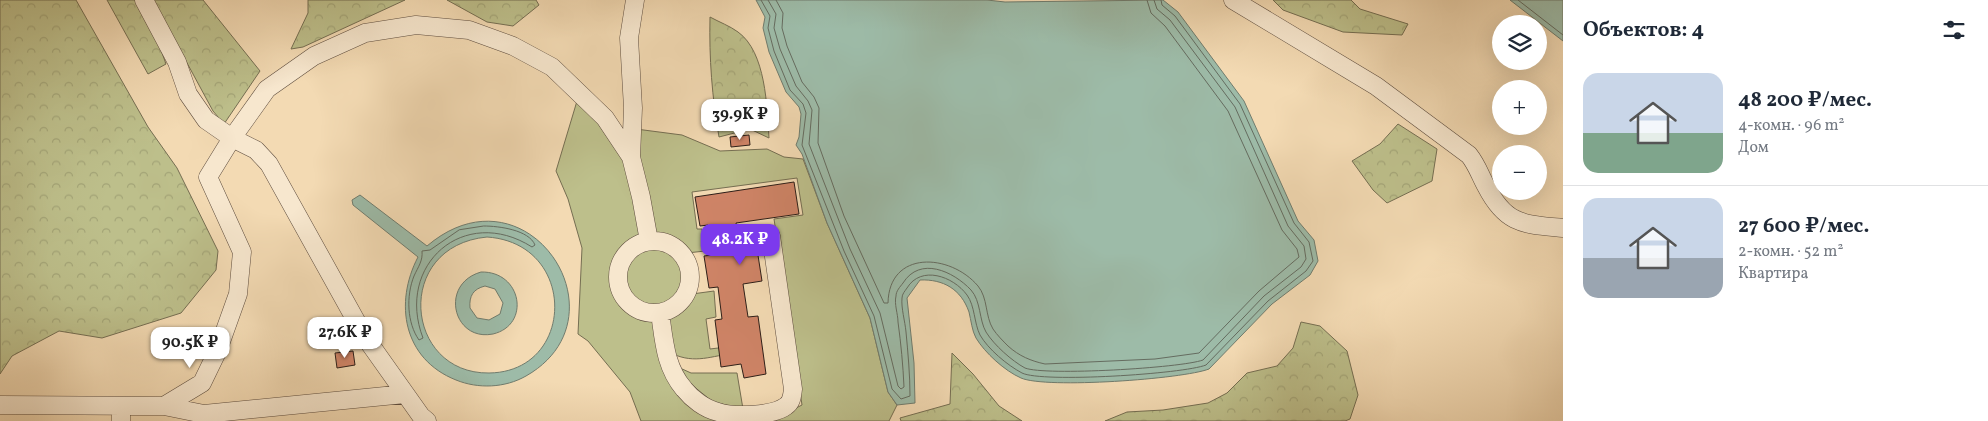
<!DOCTYPE html>
<html lang="ru">
<head>
<meta charset="utf-8">
<style>
  body { margin:0; font-family:Vollkorn,serif; background:#f6f6f7; color:#1f2937; height:100vh; display:flex; flex-direction:column; font-size:19px; white-space:nowrap }
  * { box-sizing:border-box; margin:0 }
  p { font-size:16px; color:#747a83 }
  .icon { flex:none; width:28px; height:28px; fill:none; stroke:currentColor; stroke-width:2; stroke-linecap:round; stroke-linejoin:round }
  .map { position:relative; flex:1; overflow:hidden }
  .side { display:flex; flex-direction:column; background:#fff; width:425px }
  .side>* { flex:none }
  .buttons { position:absolute; left:1492px; top:15px; display:grid; gap:10px }
  .buttons a { display:grid; place-items:center; width:55px; height:55px; border-radius:50%; background:#fff; box-shadow:0 5px 20px #0002; font-size:25px }
  .price { position:absolute; translate:-50% -42px; padding:0 11px; border-radius:10px; background:#fff; color:#222; font-size:16px; line-height:32px; filter:drop-shadow(0 1px 2px #0008) }
  .price::after { content:''; position:absolute; left:50%; top:30px; width:15px; height:11px; margin-left:-8px; background:inherit; clip-path:polygon(0 0,100% 0,50% 100%) }
  .price.on { background:#7c3aed; color:#fff }
  ul { padding:0; list-style:none }
  li { display:flex; align-items:center; gap:15px; height:125px; padding:0 20px }
  li+li { border-top:1px solid #e0e1e3 }
  li span { display:grid; place-items:center; flex:none; width:140px; height:100px; border-radius:15px; color:#555 }
  li>.icon { margin-inline-start:auto }
  span .icon { width:60px; height:60px; fill:#fffc; stroke-width:1 }
  li b { font-size:21px }
  h2 { display:flex; justify-content:space-between; align-items:center; height:60px; padding:0 20px; font-size:21px }
  main { display:flex; flex:1; min-height:0 }
  .map>svg:first-child { display:block }
</style>
</head>
<body>
<main>
<div class="map">
<svg width="1563" height="421" viewBox="0 0 1563 421">
  <defs>
    <pattern id="forest-crowns" width="20" height="18" patternUnits="userSpaceOnUse" patternTransform="scale(1.25)"><rect width="20" height="18" fill="#bdbf8b"/><path d="M2 6a3 3 0 1 1 6 0M12 15a3 3 0 1 1 6 0" fill="none" stroke="#a3a477"/></pattern>
  </defs>
  <rect width="100%" height="100%" fill="#f3dab3"/>
  <filter id="stains"><feTurbulence type="fractalNoise" baseFrequency=".004" numOctaves="4"/><feColorMatrix values="0 0 0 0 .2 0 0 0 0 .09 0 0 0 0 .02 0 0 0 .5 -.17"/></filter>
  <radialGradient id="worn" r=".72"><stop offset=".6" stop-color="#630" stop-opacity="0"/><stop offset="1" stop-color="#630" stop-opacity=".3"/></radialGradient>
  <path fill="#bdbf8b" stroke="#756e52" d="M577,101L589,110L630,170L641,237C635,243 627,246 622,252C609,269 611,296 629,310C636,315 647,316 653,322L670,378L748,421H641L630,392L588,341L578,334L582,248L568,199L556,171Z
    M636,129L682,135L720,151L767,149L784,157L803,159L827,223L870,318L888,392L897,405L889,421H776V418L802,405L774,219L803,215L797,178L692,192L697,229H702L705,251L687,253L675,243L656,237L638,169Z
    M626 277a28 28 0 1 1 56 0a28 28 0 1 1-56 0Z
    M714,291L716,317L706,319L710,349L734,346V353C712,356 695,364 673,354L667,318L680,309L692,294Z
    M680,368L691,373H737L743,409L713,402L687,381Z"/>
  <path fill="url(#forest-crowns)" stroke="#756e52" d="M0,0H76L148,127L177,168L218,251L216,270L181,313L102,338L59,331L12,356L0,374Z
    M107,0H137L156,36L166,64L148,74Z
    M153,0H203L260,71L224,124L213,111Z
    M308,0H405L303,47L291,49L308,13Z
    M447,0H536L539,5L513,26L487,22Z
    M1273,0H1351L1360,9L1408,24L1402,35L1343,32L1283,10Z
    M710,17C719,22 730,26 738,32C766,52 767,107 769,138L750,129L719,137C712,97 709,58 710,17Z
    M1398,124L1437,149L1432,181L1387,203L1373,190L1352,161L1380,144Z
    M1301,322L1320,326L1347,351L1358,395L1350,419L1345,421H1105L1127,412L1163,410L1208,403L1227,393L1247,373L1277,366L1293,348Z
    M952,353L973,374L999,406L1022,421H901L900,418L950,404Z"/>
  <path fill="#9dbba8" stroke="#707c6e" fill-rule="evenodd" d="M756,0H987L1005,2L1163,0L1178,12L1244,101L1298,221L1314,240L1318,261L1310,275L1272,304L1209,369C1183,379 1046,389 1021,378C1005,371 985,353 976,338C972,331 971,320 969,312C961,289 943,279 920,280L907,298L914,363L915,403L897,405L888,392L870,318L827,223L802,154L796,145L799,137L801,114L799,107L786,92L769,52L763,28L765,17Z
    M1510,0H1563V41Z
    M360,195L427,246C527,161 630,317 526,376C505,388 478,389 456,380C403,359 394,303 418,257L353,205L352,200ZM487,237C578,243 576,372 489,373C404,374 393,246 487,237Z
    M481,272C522,271 531,325 493,334C453,342 439,284 481,272ZM485,286L495,289L503,303L500,314L489,320L477,318L470,308C469,296 473,289 485,286Z"/>
  <g fill="none" stroke-linecap="round" stroke-linejoin="round">
    <path stroke="#656c60" stroke-width="1" d="M761,0L770,16L768,28L774,51L790,90L803,104L806,113L802,145L844,251L874,316L892,389L901,399L910,396C910,375 908,353 906,332C905,321 901,308 902,298C902,294 905,291 907,288C921,265 953,276 967,295C975,306 974,323 980,335C988,349 1007,365 1022,373C1042,383 1183,374 1206,365L1268,301L1306,271L1313,261L1309,242L1294,223L1240,104L1175,16L1162,5L1161,0
      M768,0L776,14L774,28L780,49L796,86L808,101L812,110L809,144L850,249L880,313L898,386L901,389L904,387C903,365 901,344 898,322C898,314 894,304 896,296C896,291 900,287 903,283C920,256 953,271 971,290C981,301 979,320 986,332C994,345 1012,361 1025,368C1045,376 1181,368 1203,360L1264,296L1301,267L1306,259L1304,246L1288,226L1235,107L1170,20L1157,9L1154,0
      M776,0L783,13L782,28L787,46L802,82L814,97L819,108L818,143L844,216L884,303H888C889,250 950,253 978,286C988,298 985,316 993,329C997,335 1003,341 1008,346C1019,356 1031,361 1045,364L1155,359L1199,353L1259,291L1299,257L1297,249L1282,230L1228,111L1165,26L1151,13L1147,0
      M1518,0L1563,35
      M484,226C499,226 529,230 535,245L532,247C464,204 395,265 423,338L419,340C407,323 406,296 414,276C418,267 423,261 422,251L430,250L459,230Z"/>
  </g>
  <path fill="#cf8467" stroke="#2d1e18" d="M749,135L750,145L731,147L730,137Z
    M794,182L799,214L736,223L740,252L757,249L762,281L743,284L748,317L758,316L766,374L744,378L741,364L721,367L715,320L722,319L718,287L709,288L704,256L712,255L708,225L700,226L695,197Z
    M353,351L355,365L337,368L335,353Z"/>
  <g fill="none" stroke-linecap="round" stroke-linejoin="round">
    <defs>
      <path id="minor" d="M144,0L177,62L188,94L206,120L232,138L256,150L269,164L365,337L421,416L427,421
        M635,0L629,38L633,108L631,157L641,197L649,241
        M1233,0L1376,86L1469,155C1477,165 1480,175 1486,186C1506,225 1523,224 1563,228
        M618 277a36 36 0 1 1 72 0a36 36 0 1 1-72 0Z
        M660,313C664,340 665,367 684,389C692,399 705,409 718,412C734,417 773,416 786,406C792,402 792,396 793,389L771,236
        M0,405L164,406L202,383L218,350L238,294L242,252L208,177L232,138L267,89L314,56L365,33L416,25L469,30L513,46L552,67L605,118L631,157
        M121,406V421
        M164,406L204,414L405,394"/>
    </defs>
    <use href="#minor" stroke="#5e4d3f" stroke-width="19"/>
    <use href="#minor" stroke="#f7e7ce" stroke-width="18"/>
  </g>
  <rect width="100%" height="100%" filter="url(#stains)"/>
  <rect width="100%" height="100%" fill="url(#worn)"/>
</svg>
<div class="buttons">
<a><svg class="icon" aria-label="layers" viewBox="0 0 24 24"><path d="M12 4l9 5-9 5-9-5zM3 14l9 5 9-5"/></svg></a>
<a>+</a>
<a>−</a>
</div>
<b class="price" style="left:740px;top:141px">39.9K ₽</b>
<b class="price on" style="left:740px;top:266px">48.2K ₽</b>
<b class="price" style="left:345px;top:359px">27.6K ₽</b>
<b class="price" style="left:190px;top:369px">90.5K ₽</b>
</div>
<section class="side">
<h2>Объектов: 4<svg class="icon" aria-label="filters" viewBox="0 0 24 24"><path d="M4 7h16M4 17h16"/><circle cx="9" cy="7" r="2"/><circle cx="15" cy="17" r="2"/></svg></h2>
<ul>
<li><span style="background:linear-gradient(#c9d6e8 60%,#7fa58c 0)"><svg class="icon" aria-label="home" viewBox="0 0 24 24"><path d="M3 11l9-7 9 7M6 9v11h12V9"/></svg></span><div><b>48 200 ₽/мес.</b><p>4-комн. · 96 m²</p><p>Дом</p></div></li>
<li><span style="background:linear-gradient(#c9d6e8 60%,#9aa5b1 0)"><svg class="icon" aria-label="home" viewBox="0 0 24 24"><path d="M3 11l9-7 9 7M6 9v11h12V9"/></svg></span><div><b>27 600 ₽/мес.</b><p>2-комн. · 52 m²</p><p>Квартира</p></div></li>
</ul>
</section>
</main>
</body>
</html>
